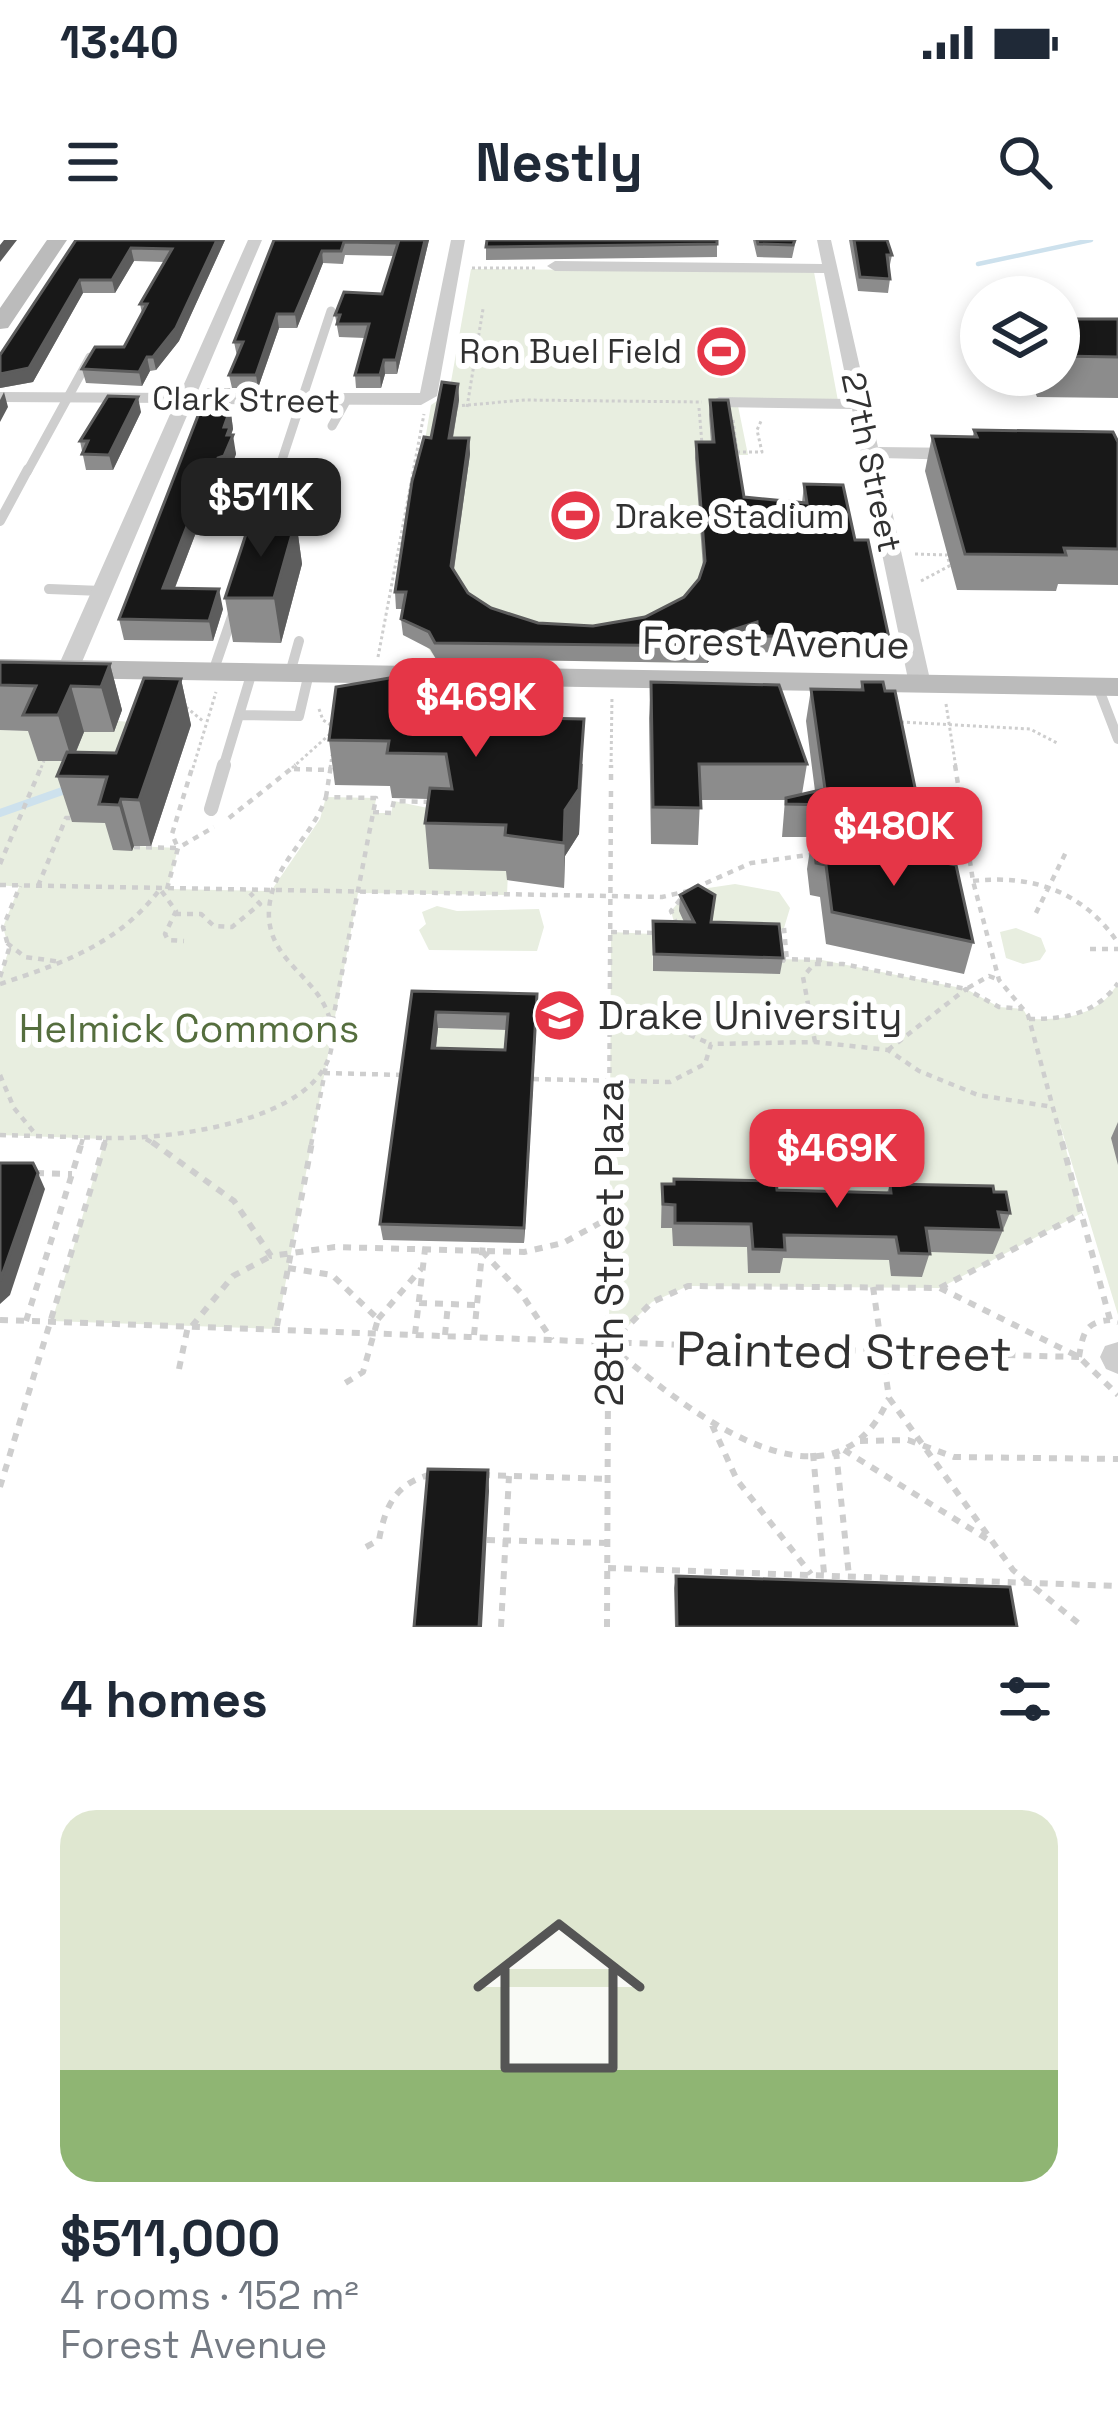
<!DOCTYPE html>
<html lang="en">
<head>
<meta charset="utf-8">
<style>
  body { margin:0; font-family:"Space Grotesk",sans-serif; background:#f6f6f7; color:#1f2937; height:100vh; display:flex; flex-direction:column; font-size:45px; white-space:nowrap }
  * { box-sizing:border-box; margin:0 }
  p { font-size:39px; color:#747a83 }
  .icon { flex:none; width:66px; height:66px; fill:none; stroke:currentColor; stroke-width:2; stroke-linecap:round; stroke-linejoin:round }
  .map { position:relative; height:1387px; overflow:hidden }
  .side { display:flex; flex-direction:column; background:#fff; flex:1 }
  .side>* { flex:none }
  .controls { position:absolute; left:960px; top:36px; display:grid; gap:24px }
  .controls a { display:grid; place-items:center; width:120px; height:120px; border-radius:50%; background:#fff; box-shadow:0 6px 18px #0003; font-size:60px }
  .price { position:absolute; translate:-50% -102px; padding:0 27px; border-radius:24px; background:#e53647; color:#fff; font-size:39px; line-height:78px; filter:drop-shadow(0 3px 6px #0008) }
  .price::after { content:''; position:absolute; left:50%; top:72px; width:36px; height:27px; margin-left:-18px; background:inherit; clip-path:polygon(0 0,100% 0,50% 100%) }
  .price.on { background:#222; color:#fff }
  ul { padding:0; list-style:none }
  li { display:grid; align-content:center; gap:24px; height:636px; padding:0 60px }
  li+li { border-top:3px solid #e0e1e3 }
  li span { display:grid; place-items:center; height:372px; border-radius:36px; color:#555 }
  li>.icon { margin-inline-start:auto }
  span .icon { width:216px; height:216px; fill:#fffc; stroke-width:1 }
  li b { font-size:51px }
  h2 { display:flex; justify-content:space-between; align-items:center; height:144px; padding:0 60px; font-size:51px }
  .status { display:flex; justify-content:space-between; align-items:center; height:84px; padding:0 60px; background:#fff; direction:ltr }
  .status svg { height:33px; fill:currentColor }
  header { display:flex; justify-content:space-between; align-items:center; height:156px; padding:0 60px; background:#fff; font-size:54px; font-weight:800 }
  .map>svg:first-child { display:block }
</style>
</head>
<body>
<div class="status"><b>13:40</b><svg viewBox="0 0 49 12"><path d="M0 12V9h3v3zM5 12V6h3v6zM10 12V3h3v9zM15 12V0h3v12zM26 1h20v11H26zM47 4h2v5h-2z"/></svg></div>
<header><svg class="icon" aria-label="menu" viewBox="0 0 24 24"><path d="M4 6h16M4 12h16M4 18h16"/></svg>Nestly<svg class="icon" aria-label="search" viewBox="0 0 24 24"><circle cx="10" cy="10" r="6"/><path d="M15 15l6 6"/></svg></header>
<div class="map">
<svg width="1118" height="1387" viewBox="0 0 1118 1387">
  <rect width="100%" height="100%" fill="#fff"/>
  <path fill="#e8eee0" d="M471,29L814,32L838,161H737L748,215H736L721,410L707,423L436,419L425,404L403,395L408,369H396L431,165L449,153Z
    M118,481L155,484L72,581L120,583L132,611L134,606L178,608L168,649L271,651L320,579L326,557L376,558L374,573H391L394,561L428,568L508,631L507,655L358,653L277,1089L52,1081L105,899L0,895V737L9,709L3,687L19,647L0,645V490L113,492Z
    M735,644L779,652L790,668L784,688L774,695L674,682L671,671L688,651Z
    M437,666L457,671L539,669L544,687L537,711L429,710L419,690L426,684L422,672Z
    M1016,688L1041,698L1046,711L1040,720L1023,724L1006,718L1000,692Z
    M611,692L652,694L653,730L778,719L822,720L966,749L999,767L1023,769L1029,779C1065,780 1099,776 1118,743V1075L1059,881L1082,973L940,1048L688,1046L652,1062L609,1105Z
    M438,788L509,790L506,827L434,825Z"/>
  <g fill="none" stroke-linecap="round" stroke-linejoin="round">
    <path stroke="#cde1ed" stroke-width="4.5" d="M978,24L1091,0"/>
    <path stroke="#cde1ed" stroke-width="8" d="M0,573L68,549"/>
    <path stroke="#cecece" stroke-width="3" stroke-dasharray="3 3" stroke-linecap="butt" d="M472,28H538
      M456,166L525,160L702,162
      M467,167L483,69
      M699,168L702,204
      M733,180L737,211
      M737,212H762L757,190L762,179
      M915,314L947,315L950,325
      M921,341L953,324
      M378,417L424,174
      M946,464L956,528
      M186,467L204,482
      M319,469L323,480L334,487
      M901,482L1030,489L1059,504
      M41,528L44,521
      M193,528L216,452
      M292,528L330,494
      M330,528L332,515
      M611,528L612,456"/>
    <path stroke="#cecece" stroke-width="4.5" stroke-dasharray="6 6" stroke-linecap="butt" d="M955,525L973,641L999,740L1028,775L1063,905
      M294,529L330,530
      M611,540V525
      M326,557L331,525
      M373,572L391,573L394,561L430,562
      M229,578L296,525
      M134,607L178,608L172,594L193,525
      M922,618L968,620
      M0,624L42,525
      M973,641C1033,634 1084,652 1118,703
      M0,645L662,657L688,651L751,623L815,614
      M38,646L66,578H73
      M167,649L178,608L214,587
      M1036,673L1066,612
      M175,674H201L214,686L232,687L260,664L250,653
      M677,685L671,671L684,655
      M611,692L659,693
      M7,703L25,717L62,722
      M1090,709H1118
      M779,720L787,721L784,688
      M0,737L9,709L3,687L20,646
      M0,744C63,723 119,704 160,649L176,671L165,694L168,700L184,701
      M610,771L636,772L711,804
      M1029,779C1065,779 1096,774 1118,743
      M815,802L803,737L814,724H843L966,749L989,736L999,740
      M888,810L966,749L999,767L1023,769
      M324,833L403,835
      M0,835L14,868L37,896
      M533,839L670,842L705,824L711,804L815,802L888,810L919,831L978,855L1053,867
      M0,895L106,898L104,905
      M106,898C169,900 355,880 330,780C319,736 266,721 269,670C272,623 312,599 326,557L376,558L332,784
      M146,899L156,905
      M81,905L83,898
      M311,905L326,826
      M609,905L611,548"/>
    <path stroke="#cecece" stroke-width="6" stroke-dasharray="8 8" stroke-linecap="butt" d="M152,902L234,961L271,1016L335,1007L524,1012L563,1003L609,978
      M1062,902L1110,1080L1118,1082
      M36,933L72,934
      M482,1011L521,1053L552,1100
      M288,1028L332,1035L378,1079L363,1132L342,1145
      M873,1047L889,1158L1013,1330L1083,1387
      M940,1048L1082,973
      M419,1063L476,1065
      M378,1079L421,1029
      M0,1080C360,1092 719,1108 1079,1117
      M26,1081L82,902
      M192,1086L233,1036L271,1016
      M277,1086L312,902
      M415,1094L426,1001
      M445,1095L448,1064
      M474,1095L483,1003
      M609,1105L652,1062L688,1046L940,1048L1079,1117L1118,1155
      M609,1105C676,1161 830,1292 889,1158
      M1079,1117C1083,1094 1084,1082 1110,1080
      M179,1129L188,1086
      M712,1185L737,1240L811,1334
      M860,1201L908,1200L954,1217L1118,1219
      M844,1210L987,1299
      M836,1211L849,1336
      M813,1213L824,1333
      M482,1235L608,1239
      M0,1247L105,902
      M487,1300L607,1303
      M366,1307L379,1300C385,1267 395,1244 429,1235
      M608,1328L1118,1346
      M501,1387L509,1236
      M607,1387L609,902"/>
    <path stroke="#cecece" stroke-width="9" d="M332,186L346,161
      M27,232L90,117
      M278,232L331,71"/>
    <path stroke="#cecece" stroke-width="10" d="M0,281L28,229
      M258,295L279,229
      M49,349L102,351
      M213,432L235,368
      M290,433L299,401
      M1098,447L1118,499
      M239,475L299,476L309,433
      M223,528L252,432"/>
    <path stroke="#cecece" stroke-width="14" d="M211,569L224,525"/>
    <path fill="#cecece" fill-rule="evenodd" d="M248,0H262L197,153H420L451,0H465L437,156L421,165L192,164L79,429L76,434H60L57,429L175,163L0,162V152L180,153Z
      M817,0H831L878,207L964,208L973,214L964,220L880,218L931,444L920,451L909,444L852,169L719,167L710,162L719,157L850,159L824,33L555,31L547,26L555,21L822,24Z
      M1118,1102V1134L1106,1129L1100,1117L1105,1106Z"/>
    <path fill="#bbb" fill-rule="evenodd" d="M47,0H67L8,88L0,89V68Z
      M0,419L1118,438V456L0,437Z"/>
    <path stroke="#cecece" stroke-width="4.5" stroke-dasharray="6 6" stroke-linecap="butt" d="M780,719L822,720"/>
  </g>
  <path fill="#8c8c8c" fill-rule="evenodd" d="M76,0H225L179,101L156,130L150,131L142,146L86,143L82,129L124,107L142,73L140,64L164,22L134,21L115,53H83L33,142L0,148V115Z
    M274,0H429L397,134H385L381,148H356L355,135L365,98L339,97L335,75L382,54L394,16L345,15L343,24L323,23L297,88H279L258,148H232L229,135L237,116L234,102Z
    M717,0V17L486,20V7Z
    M753,0H796L792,18L757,17Z
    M849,0H887L892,15L889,29L890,39L888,53L858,51Z
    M1059,79H1118V158L1037,157L1028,135H1059Z
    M458,144L459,160L453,198H469L470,214L454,330L468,353L491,368L538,383L593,386L645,377L684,357L699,339L703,327L695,218L696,202H711L709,175L710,160L744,257L802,263L804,244L855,300L889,398L886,415L756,412L755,398L721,410L707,423L436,419L430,409L403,395L401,379L403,369H396L395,352L431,198Z
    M228,150L233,189L231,195L236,214L228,236L221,237L199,295H195L175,348L223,369L213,401L124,400L119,379Z
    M141,172L113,230H86L80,201Z
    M974,190L1118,202V345L1058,344L1056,351L957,350L925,231L932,196H973Z
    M296,280L302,324L281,403L233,402L225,358Z
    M0,422L110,424L122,470L114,492H84L76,512L116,513L181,439L191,485L151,606H134L132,611L113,610L105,583L72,582L57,536L63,521H38L28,491L0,490Z
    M651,442L807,524L802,554L815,551L806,481L811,449L860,450L862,442L919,567L912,600L818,597L973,702L964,734L826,704L820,657L810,655L807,629L812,597H782L785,560H700L698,605L651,604L649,478Z
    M405,475L583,524L579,594L565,616L564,648L507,640L506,631L429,629L425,583L428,559L392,558L390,546L335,545L329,500Z
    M680,655L711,683L783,718L780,734L653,731V681L684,682L679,671Z
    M412,751L537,770L524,1003L383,1000L380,984ZM438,788L507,790L505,810L436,808Z
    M1118,882V925L1111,898Z
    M662,944L777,950L887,953L890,944L994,952L1010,973L993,1014L930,1012L922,1037L891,1036L889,1020L783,1018L780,1033H748L747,1007L673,1006L672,988H661Z
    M676,1336L1017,1387H675L674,1348Z"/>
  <path fill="#5d5d5d" d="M4,0H17L0,22V5Z
    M217,0H225L179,101L156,130L153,117Z
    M425,0H429L397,134L396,120Z
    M131,8L134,21L115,53L112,40Z
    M322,11L323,23L297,88L295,74Z
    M80,40L83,53L33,142L0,148V134Z
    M277,74L279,88L258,148L256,135Z
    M147,117L150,131L142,146L139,132Z
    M384,120L385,134L381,148L380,135Z
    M458,144L459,160L450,213L449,198Z
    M228,150L233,189L231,195H233L236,214L228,236L221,237L199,295L195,276L218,218L220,170Z
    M4,152L8,167L0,182V160Z
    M138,157L141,172L113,230L109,215Z
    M469,198L470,214L452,342L451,326Z
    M191,276L195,295L167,368L163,348Z
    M296,280L302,324L281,403L274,358Z
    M219,349L223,369L213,401L209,381Z
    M757,382L755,398L721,410L707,423L709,406L723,393Z
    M110,424L122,470L114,492L101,447Z
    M401,436L405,480L394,475Z
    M181,439L191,485L151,606L139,560Z
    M71,446L84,492L72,521L58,475Z
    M584,479L579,594L565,616L564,648L565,570Z
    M121,559L134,606L132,611L119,565Z
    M537,754V770L524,1003V988Z
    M436,772L438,788L434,825L432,808Z
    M38,933L45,949L10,1055L0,1064V1041Z
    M488,1230L489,1251L482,1387H479Z"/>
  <path fill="#181818" stroke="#5d5d5d" stroke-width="3" fill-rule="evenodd" d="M76,0H217L176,88L153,117H147L139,132L82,129L95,107H124L147,64H140L172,9L131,8L112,40H80L29,128L0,134V115Z
    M274,0H425L396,120H384L380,135H355L369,84H337L340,75H335L344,52L382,54L398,3L344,2L341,11H322L295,74H277L256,135H229L243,102H234Z
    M487,0H717V4L486,7Z
    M757,0H795L793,5L758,4Z
    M854,0H887L892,15H887L890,39L860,37Z
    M1059,79H1118V117L1059,116Z
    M442,142L458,144L449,198H469L451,326L468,353L491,368L538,383L593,386L645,377L684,357L699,339L705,321L696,202H714L710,160H728L744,257L807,263L804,244L843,245L855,300H868L889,398L758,396L757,382L723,393L709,406L435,403L429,392L401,379L406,352H395L412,241L424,197L431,198Z
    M208,150H228L220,170H230L224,187H230L227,195H233L224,216L218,218L195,276H191L163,348L219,349L209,381L119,379Z
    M108,156L138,157L109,215L82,214L88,201H80Z
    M974,190L1113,192L1118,202V309L1064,308L1066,315L965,314L932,196L977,197Z
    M267,280H296L274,358H225L248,288Z
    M0,422L110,424L101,447L71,446L58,475H23L36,446L0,445Z
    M401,436L394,475L584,479L579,549L565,570L564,603L505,595L506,585L425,583L430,548L452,549L446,514L387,513L389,501L329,500L336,447Z
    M144,438L181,439L139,560L121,559L119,565L99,564L107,537L57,536L67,512L116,513Z
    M651,442L779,445L807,524H699L701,568L653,567Z
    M862,442H883L885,451H895L919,567L786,564V558L825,549L811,449L863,450Z
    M813,596L956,625L973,702L832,672L826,625L816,623Z
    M698,645L715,655L711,682L779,684L783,718L654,714L653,681L694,682L680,655Z
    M412,751L537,754L524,988L380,984ZM436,772L508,774L505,810L432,808Z
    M0,923H33L38,933L0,1041Z
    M674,939L776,941L777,950L891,953L890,944L993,946L994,952H1006L1010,973L998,972L1002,990L926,988L930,1014L899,1013L896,997L784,995L785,1010L753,1009L751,984L675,983V965L663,964L662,944H674Z
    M428,1229L488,1230L479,1387H414Z
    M676,1336L1010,1347L1017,1387H677Z"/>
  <defs>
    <symbol id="stadium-disc" viewBox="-11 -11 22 22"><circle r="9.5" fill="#e53647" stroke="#fff"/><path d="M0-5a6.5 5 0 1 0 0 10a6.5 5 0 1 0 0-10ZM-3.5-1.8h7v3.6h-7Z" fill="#fff"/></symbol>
    <symbol id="university-disc" viewBox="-11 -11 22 22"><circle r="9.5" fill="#e53647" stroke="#fff"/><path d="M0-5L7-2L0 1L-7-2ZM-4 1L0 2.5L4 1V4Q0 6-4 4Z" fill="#fff"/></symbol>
  </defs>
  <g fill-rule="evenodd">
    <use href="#stadium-disc" x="692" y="82" width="59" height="59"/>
    <use href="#stadium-disc" x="546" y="246" width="59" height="59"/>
    <use href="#university-disc" x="530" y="746" width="59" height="59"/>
  </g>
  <g text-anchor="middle" stroke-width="12" stroke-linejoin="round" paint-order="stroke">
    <g font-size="33" fill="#313131" stroke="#fff" text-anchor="end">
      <text x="682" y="123">Ron Buel Field</text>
      <text x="615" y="288" text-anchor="start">Drake Stadium</text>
    </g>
    <g font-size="33" fill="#313131" stroke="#fff">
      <text transform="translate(246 159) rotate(1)" y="12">Clark Street</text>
      <text transform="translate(872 222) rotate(78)" y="12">27th Street</text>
    </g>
    <g font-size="39" fill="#313131" stroke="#fff">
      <text transform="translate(776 402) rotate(1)" y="14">Forest Avenue</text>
      <text transform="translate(609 1003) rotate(-90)" y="14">28th Street Plaza</text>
    </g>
    <g font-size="39" fill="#313131" stroke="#fff" text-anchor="start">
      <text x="598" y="789">Drake University</text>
    </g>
    <g font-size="39" fill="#556e3e" stroke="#fff">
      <text x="189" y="802">Helmick Commons</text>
    </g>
    <g font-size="48" fill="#313131" stroke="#fff">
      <text transform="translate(844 1111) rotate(1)" y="17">Painted Street</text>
    </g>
  </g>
</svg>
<div class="controls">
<a><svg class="icon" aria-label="layers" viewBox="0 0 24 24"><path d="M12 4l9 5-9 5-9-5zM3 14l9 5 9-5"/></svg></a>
</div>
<b class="price on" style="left:261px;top:320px">$511K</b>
<b class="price" style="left:476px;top:520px">$469K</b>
<b class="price" style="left:894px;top:649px">$480K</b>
<b class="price" style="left:837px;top:971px">$469K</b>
</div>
<section class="side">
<h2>4 homes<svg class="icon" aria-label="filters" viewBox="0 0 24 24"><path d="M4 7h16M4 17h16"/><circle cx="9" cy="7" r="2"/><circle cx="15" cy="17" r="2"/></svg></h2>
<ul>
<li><span style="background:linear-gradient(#dfe7d0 70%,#8fb573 0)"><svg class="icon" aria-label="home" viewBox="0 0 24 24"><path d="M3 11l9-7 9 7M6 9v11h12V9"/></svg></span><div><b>$511,000</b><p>4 rooms · 152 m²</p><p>Forest Avenue</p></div></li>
</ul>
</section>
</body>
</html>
